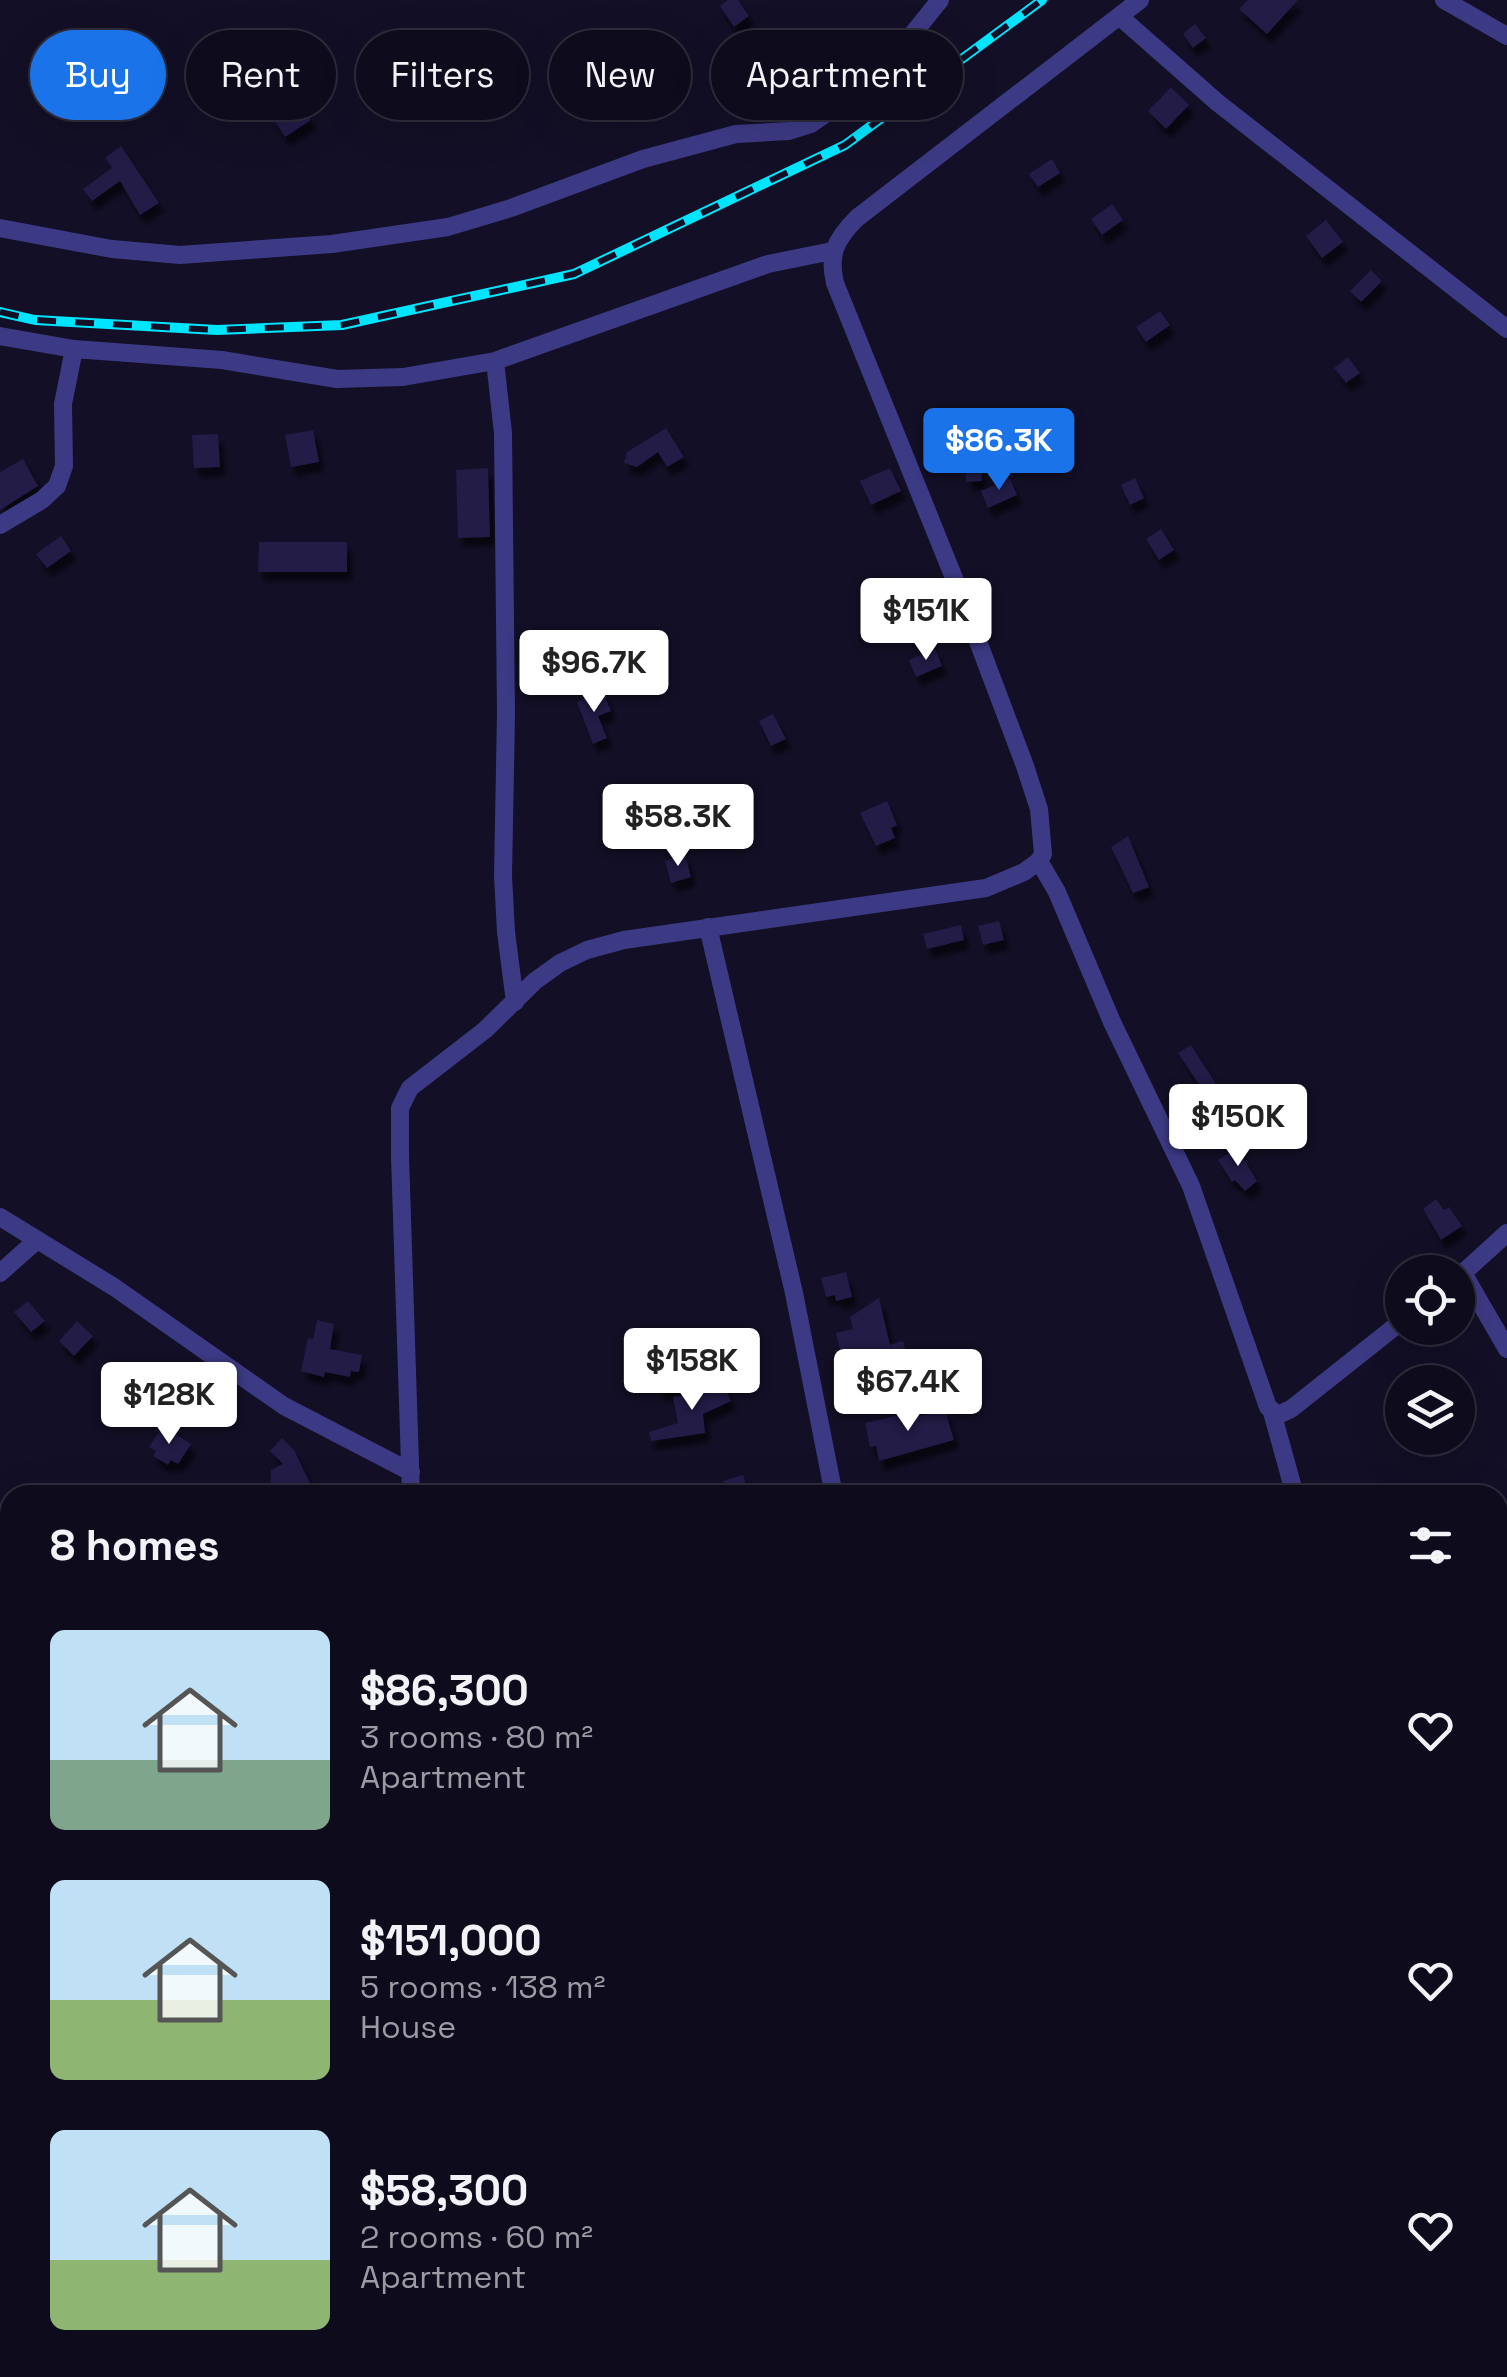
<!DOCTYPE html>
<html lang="en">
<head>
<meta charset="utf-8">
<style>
  body { margin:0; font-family:"Space Grotesk",sans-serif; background:#1c1929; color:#f1f3f6; height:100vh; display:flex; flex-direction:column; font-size:38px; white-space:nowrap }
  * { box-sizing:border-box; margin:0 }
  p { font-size:32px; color:#9b9ba3 }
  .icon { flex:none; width:55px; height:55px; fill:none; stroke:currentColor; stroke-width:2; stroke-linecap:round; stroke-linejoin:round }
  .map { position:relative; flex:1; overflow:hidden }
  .drawer { position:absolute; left:0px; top:1485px; width:1508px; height:892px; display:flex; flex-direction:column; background:#0e0b1c; border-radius:30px 30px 0 0; box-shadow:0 10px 40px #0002,0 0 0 2px #2e2b3b }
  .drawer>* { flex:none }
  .top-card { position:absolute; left:30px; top:30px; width:1000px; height:90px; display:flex; gap:20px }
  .tools { position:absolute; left:1385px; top:1255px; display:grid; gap:20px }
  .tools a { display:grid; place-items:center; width:90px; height:90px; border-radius:50%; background:#0e0b1c; box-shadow:0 10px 40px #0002,0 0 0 2px #2e2b3b; font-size:50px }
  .price { position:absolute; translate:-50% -85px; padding:0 22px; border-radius:10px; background:#fff; color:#222; font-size:32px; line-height:65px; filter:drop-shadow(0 2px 5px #0008) }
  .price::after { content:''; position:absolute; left:50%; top:60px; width:30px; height:22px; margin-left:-15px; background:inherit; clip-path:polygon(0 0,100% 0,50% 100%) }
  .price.current { background:#1a73e8; color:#fff }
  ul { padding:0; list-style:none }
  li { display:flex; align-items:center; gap:30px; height:250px; padding:0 50px }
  li span { display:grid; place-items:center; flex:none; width:280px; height:200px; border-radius:15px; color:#555 }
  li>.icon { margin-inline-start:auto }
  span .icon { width:120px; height:120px; fill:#fffc; stroke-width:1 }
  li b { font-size:42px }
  h2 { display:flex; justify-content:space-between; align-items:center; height:120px; padding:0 50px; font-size:42px }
  .pill { padding:0 35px; border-radius:45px; background:#0e0b1c; box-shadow:0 10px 40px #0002,0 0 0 2px #2e2b3b; font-size:35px; line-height:90px }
  .pill.current { background:#1a73e8; color:#fff }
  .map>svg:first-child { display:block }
</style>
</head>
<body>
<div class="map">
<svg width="1507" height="2377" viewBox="0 0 1507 2377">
  <defs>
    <filter id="shadow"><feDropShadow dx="5" dy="9" stdDeviation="2.5" flood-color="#0009"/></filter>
  </defs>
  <rect width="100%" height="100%" fill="#130f26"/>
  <path fill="#241b47" filter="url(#shadow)" d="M728,0H738L749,16L734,27L720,6Z
    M1248,0H1298L1267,34L1239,9Z
    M1195,24L1206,38L1193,48L1183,34Z
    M620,81L633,105L618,113L605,90Z
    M1171,87L1189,105L1166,129L1148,111Z
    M295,95L311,120L285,137L273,118L285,110L281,103Z
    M121,146L159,203L140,215L120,181L92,201L83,189L112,168L105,158Z
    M1052,159L1060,173L1038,187L1029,174Z
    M1112,204L1123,220L1102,235L1091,219Z
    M1326,220L1343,242L1322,258L1306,236Z
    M1371,270L1382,281L1361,302L1350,291Z
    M1160,311L1170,325L1146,342L1136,327Z
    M1348,357L1360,373L1346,383L1334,368Z
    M666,428L684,457L667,467L658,452L637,467L624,463L627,452Z
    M313,430L319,462L291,467L285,435Z
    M218,434L220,467L194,468L192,435Z
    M23,459L38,486L0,510V472Z
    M981,460L982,481L966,482L965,461Z
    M488,468L490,537L458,538L456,470Z
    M890,468L901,491L871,505L860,481Z
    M1135,478L1144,498L1130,505L1121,485Z
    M1010,479L1017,495L988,508L981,491Z
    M1161,529L1174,550L1159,560L1146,539Z
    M61,536L71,551L47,568L36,554Z
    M259,542H347V572H258Z
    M935,649L942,666L916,677L909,660Z
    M572,656L578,677L557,683L551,661Z
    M602,691L611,711L598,716L607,738L593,744L577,702Z
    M773,714L786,739L771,746L759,721Z
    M887,801L897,825L891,828L895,838L876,846L860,813Z
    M1128,836L1149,887L1133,893L1111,847Z
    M685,855L691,877L671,883L665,861Z
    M999,921L1004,940L983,945L978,926Z
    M961,925L964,940L927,949L923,934Z
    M1191,1045L1238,1118L1226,1125L1178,1053Z
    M1237,1148L1257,1181L1245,1191L1235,1180L1232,1182L1218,1160Z
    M1436,1199L1444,1210L1449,1207L1462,1226L1441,1240L1423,1209Z
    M846,1272L852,1297L836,1301L835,1295L826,1297L821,1278Z
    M879,1298L890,1345L903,1341L909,1363L886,1369L889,1382L857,1389L855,1381L841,1384L836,1360L842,1358L836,1333L853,1329L850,1317Z
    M28,1301L45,1321L31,1332L14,1312Z
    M317,1320L334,1324L330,1349L362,1355L359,1372L351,1371L350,1377L325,1372L324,1377L301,1371L308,1338L313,1339Z
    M77,1321L93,1336L74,1356L59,1341Z
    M673,1369L680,1385L661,1393L654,1378Z
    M723,1383L731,1401L703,1414L705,1433L651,1441L649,1432L678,1423L673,1397L702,1392Z
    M945,1410L954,1440L879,1461L876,1446L870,1447L865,1423L907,1413L908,1419Z
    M163,1426L191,1444L178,1464L171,1460L168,1465L153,1456L156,1451L149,1447Z
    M282,1438L294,1450L311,1485L309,1493L270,1495L271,1470L283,1464L270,1451Z
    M743,1475L748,1492L727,1495L723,1481Z"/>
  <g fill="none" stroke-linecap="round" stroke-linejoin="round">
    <path stroke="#3d3a85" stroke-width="18" d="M1444,0L1507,36
      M1119,16L1218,103L1507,329
      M0,228L112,249L180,255L332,244L448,227L511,208L643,159L736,134L789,131L811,124L878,77L940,0
      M0,336L74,349L222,360L337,379L403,377L495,361L768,264L832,251
      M495,361L503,433L506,713L503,876L506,932L515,1002
      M0,525L42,500L57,486L64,466L63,404L74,349
      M1039,861L1057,892L1112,1022L1191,1186L1268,1407L1278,1415L1291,1409L1402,1321
      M708,927L794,1293L834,1495
      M0,1217L114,1287L284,1406L411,1472
      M1507,1233L1463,1273L1507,1349
      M0,1273L36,1241
      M1272,1412L1295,1495
      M411,1495L400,1156V1108L410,1088L485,1030L535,981L560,963L587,950L624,940L986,888L1024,872L1039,861L1043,854L1039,809L1025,766L956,583L835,283C828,254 836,239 857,218L1140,0
      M0,1993L10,1998
      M1498,2008L1507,2031
      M443,2368V2377
      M79,2377L80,2368"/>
    <defs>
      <path id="rail" d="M0,312L35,320L217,330L342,325L574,274L845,145L1042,0"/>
    </defs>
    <use href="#rail" stroke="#00e5ff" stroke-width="10"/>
    <use href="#rail" stroke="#130f26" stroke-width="6" stroke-dasharray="19" stroke-linecap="butt"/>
  </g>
</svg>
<div class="tools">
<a><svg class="icon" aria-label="locate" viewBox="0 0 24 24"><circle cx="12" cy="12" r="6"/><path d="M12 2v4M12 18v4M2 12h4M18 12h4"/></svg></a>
<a><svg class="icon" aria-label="layers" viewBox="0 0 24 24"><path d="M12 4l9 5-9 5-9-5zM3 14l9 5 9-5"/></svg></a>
</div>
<b class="price current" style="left:999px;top:493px">$86.3K</b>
<b class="price" style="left:926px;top:663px">$151K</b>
<b class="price" style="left:594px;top:715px">$96.7K</b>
<b class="price" style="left:678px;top:869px">$58.3K</b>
<b class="price" style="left:1238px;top:1169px">$150K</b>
<b class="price" style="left:692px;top:1413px">$158K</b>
<b class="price" style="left:908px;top:1434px">$67.4K</b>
<b class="price" style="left:169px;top:1447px">$128K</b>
<div class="top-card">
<a class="pill current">Buy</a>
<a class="pill">Rent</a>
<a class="pill">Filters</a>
<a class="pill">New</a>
<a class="pill">Apartment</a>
</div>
<section class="drawer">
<h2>8 homes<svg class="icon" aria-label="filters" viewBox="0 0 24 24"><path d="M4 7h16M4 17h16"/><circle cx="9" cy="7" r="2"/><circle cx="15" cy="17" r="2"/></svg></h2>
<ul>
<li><span style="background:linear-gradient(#bfe0f5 65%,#7fa58c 0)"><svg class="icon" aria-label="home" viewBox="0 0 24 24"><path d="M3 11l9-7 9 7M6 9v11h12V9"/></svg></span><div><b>$86,300</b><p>3 rooms · 80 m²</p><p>Apartment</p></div><svg class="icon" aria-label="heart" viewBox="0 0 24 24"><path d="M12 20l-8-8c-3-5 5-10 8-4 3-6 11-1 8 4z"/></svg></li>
<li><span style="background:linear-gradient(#bfe0f5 60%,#8fb573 0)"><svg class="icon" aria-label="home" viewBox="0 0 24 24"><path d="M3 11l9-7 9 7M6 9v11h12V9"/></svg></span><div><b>$151,000</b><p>5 rooms · 138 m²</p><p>House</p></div><svg class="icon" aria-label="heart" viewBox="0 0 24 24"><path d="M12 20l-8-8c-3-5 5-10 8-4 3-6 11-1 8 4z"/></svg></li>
<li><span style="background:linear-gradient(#bfe0f5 65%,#8fb573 0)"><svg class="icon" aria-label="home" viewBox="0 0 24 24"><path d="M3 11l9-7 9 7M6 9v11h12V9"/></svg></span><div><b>$58,300</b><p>2 rooms · 60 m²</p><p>Apartment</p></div><svg class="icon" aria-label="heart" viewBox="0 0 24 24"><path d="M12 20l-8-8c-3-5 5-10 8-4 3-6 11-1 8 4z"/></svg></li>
</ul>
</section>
</div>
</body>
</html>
